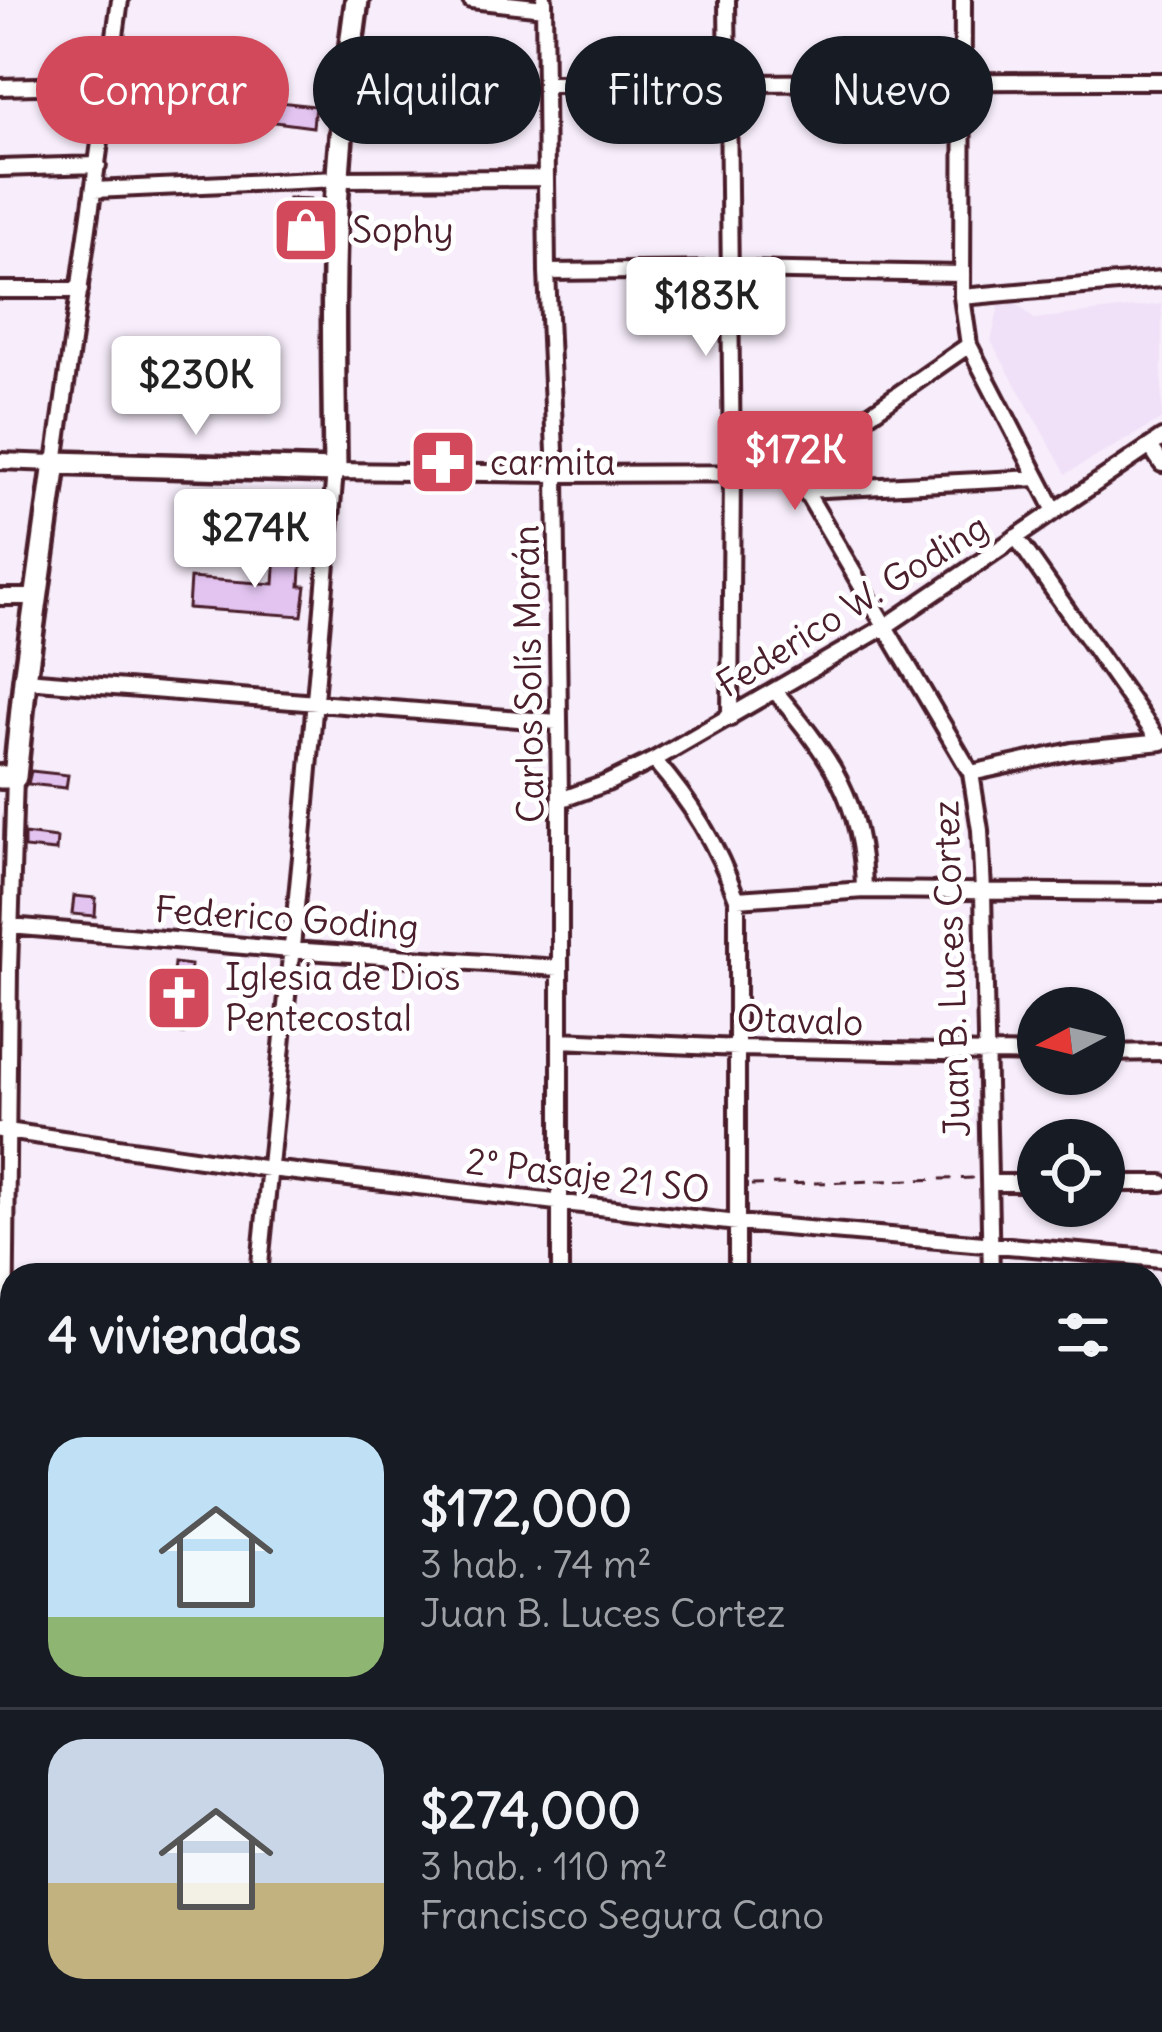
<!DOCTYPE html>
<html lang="es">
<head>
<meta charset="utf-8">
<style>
  body { margin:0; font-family:Delius,sans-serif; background:#242831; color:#f1f3f6; height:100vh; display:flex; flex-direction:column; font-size:45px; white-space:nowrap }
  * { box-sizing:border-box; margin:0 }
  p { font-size:39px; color:#9ea1a6 }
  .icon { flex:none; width:66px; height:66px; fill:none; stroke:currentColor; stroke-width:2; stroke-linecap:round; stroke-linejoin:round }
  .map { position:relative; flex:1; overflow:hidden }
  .panel { position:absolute; left:0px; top:1263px; width:1164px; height:771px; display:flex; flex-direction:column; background:#171b24; border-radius:36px 36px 0 0; box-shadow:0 3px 9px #0004 }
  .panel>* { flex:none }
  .top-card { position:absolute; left:36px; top:36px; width:1092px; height:108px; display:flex; gap:24px }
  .needle { width:78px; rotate:263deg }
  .buttons { position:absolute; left:1017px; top:987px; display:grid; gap:24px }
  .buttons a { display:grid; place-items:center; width:108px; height:108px; border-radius:50%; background:#171b24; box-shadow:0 3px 9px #0004; font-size:60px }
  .price { position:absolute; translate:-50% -102px; padding:0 27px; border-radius:12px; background:#fff; color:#222; font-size:39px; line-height:78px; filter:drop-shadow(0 3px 6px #0008) }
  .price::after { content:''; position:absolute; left:50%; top:72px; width:36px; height:27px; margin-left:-18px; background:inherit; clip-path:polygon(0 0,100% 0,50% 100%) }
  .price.on { background:#d1495b; color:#fff }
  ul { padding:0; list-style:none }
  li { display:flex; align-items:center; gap:36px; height:300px; padding:0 48px }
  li+li { border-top:3px solid #363941 }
  li span { display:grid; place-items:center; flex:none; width:336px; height:240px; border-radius:36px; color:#555 }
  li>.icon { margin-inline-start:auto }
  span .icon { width:144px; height:144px; fill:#fffc; stroke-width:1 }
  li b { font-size:51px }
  h2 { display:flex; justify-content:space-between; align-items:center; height:144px; padding:0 48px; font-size:51px }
  .tag { padding:0 42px; border-radius:54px; background:#171b24; box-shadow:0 3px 9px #0004; font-size:42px; line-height:108px }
  .tag.on { background:#d1495b; color:#fff }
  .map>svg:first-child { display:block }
</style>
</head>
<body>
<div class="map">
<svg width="1162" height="2032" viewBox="0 0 1162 2032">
  <rect width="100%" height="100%" fill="#f7edfb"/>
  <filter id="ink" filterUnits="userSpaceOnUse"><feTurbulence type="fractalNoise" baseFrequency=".00833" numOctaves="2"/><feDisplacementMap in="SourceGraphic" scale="24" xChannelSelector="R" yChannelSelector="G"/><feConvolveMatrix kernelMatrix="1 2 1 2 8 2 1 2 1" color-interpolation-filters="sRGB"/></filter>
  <g filter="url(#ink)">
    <path fill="#f1e1f8" d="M1000,301H1014L1034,319L1162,304V419L1066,474L991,341Z"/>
    <path fill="#8fdfe8" stroke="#73929c" stroke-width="3" d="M1162,1486V1706L1156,1702L1152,1707V1492Z
      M805,2022H936L931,2025L928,2032H798Z"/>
    <path fill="#e3c4f1" stroke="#4a1f2b" stroke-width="3" d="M262,100L315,106L313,127L260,120Z
      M288,198L310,199L309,237H288Z
      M276,551L302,553L300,586H306L302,616L188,608L190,578L274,584Z
      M31,771L68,775L66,788L28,784Z
      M24,834L57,838L56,851L24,848Z
      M74,896L96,898L95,916L72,914Z
      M174,963L191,965L184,1034L167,1032Z"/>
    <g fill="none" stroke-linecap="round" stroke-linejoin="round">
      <defs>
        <path id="street" d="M471,0L544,8
          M544,0L547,272L556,474L560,800V1275
          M727,0L732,473L730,718
          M963,0L962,297L969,345L1055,511
          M545,84C750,84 956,80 1162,81
          M0,87L109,84
          M0,168L98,165
          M94,190L338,179L546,178
          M547,272L730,270L962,274
          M0,290H80
          M962,297L1162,279
          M1150,446L1162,464
          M0,461L55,463L120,0
          M785,473L969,345
          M805,490L971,773L980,830L983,892L991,1275
          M1016,537L1160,742
          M0,597H36
          M25,680L557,722
          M775,691C830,757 863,800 864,890
          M654,760C693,805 716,843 737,899V1275
          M971,773L1072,751L1162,742
          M560,800L607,783L654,760L886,626L1162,438
          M737,899L864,890L1162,893
          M10,926L291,950L559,968
          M560,1040L739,1048L1038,1054
          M1104,1053L1162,1052
          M0,1130L270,1169L737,1223L1162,1259
          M990,1183H1038
          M1104,1183H1162
          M259,1275L303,837L335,471L556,474L785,473L792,476L805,490L1038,478
          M0,1820L9,969L15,777
          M0,1877L12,1879
          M1152,1934L1162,1942
          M169,2032L170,2022
          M466,2032L468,2022
          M1159,2032L1162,2029"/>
        <path id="secondary" d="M0,777H15L25,680L55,463L335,471C334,372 331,273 338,175C342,116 349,58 357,0"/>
      </defs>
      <use href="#street" stroke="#4a1f2b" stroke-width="22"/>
      <use href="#secondary" stroke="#4a1f2b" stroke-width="30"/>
      <path stroke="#4a1f2b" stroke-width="3" stroke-dasharray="12 9" stroke-linecap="butt" d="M751,1185L976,1178"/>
      <use href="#street" stroke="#fff" stroke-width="14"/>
      <use href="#secondary" stroke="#fff" stroke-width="21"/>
    </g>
  </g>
  <defs>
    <symbol id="shop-square" viewBox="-11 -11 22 22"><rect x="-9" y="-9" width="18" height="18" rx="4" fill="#d1495b" stroke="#fff"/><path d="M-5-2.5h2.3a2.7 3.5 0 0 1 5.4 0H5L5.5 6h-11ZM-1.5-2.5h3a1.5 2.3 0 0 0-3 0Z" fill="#fff"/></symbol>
    <symbol id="pharmacy-square" viewBox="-11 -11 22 22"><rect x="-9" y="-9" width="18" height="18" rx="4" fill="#d1495b" stroke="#fff"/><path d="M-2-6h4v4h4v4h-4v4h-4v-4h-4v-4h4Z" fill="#fff"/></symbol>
    <symbol id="church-square" viewBox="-11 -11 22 22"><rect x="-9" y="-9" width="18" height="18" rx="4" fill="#d1495b" stroke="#fff"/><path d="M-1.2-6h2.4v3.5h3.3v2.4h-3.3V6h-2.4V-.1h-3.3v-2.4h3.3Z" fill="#fff"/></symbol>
  </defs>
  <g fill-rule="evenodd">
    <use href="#shop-square" x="268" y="192" width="76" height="76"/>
    <use href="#pharmacy-square" x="405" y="424" width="76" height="76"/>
    <use href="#church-square" x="141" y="960" width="76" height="76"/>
  </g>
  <g text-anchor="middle" stroke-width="10" stroke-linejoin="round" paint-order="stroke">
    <g font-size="36" fill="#4a1f2b" stroke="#fff" text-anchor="start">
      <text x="352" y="243">Sophy</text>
      <text x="490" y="475">carmita</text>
      <text x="225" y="990">Iglesia de Dios<tspan x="225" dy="41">Pentecostal</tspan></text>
    </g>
    <g font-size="36" fill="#4a1f2b" stroke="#fff">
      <text transform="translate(852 605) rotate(-32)" y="13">Federico W. Goding</text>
      <text transform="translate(528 674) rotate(-91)" y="13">Carlos Solís Morán</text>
      <text transform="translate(287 918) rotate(4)" y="13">Federico Goding</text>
      <text transform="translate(951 969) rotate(-92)" y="13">Juan B. Luces Cortez</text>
      <text transform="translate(800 1020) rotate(2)" y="13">Otavalo</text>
      <text transform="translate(588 1175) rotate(7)" y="13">2° Pasaje 21 SO</text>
    </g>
  </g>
</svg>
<div class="buttons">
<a><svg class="needle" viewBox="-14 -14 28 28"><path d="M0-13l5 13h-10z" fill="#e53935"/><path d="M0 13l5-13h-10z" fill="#9ea1a6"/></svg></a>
<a><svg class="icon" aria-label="locate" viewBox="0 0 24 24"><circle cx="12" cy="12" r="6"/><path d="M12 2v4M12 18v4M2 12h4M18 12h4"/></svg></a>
</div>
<b class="price" style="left:706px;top:359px">$183K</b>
<b class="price" style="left:196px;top:438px">$230K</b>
<b class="price on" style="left:795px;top:513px">$172K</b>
<b class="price" style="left:255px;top:591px">$274K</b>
<div class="top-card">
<a class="tag on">Comprar</a>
<a class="tag">Alquilar</a>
<a class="tag">Filtros</a>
<a class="tag">Nuevo</a>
</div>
<section class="panel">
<h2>4 viviendas<svg class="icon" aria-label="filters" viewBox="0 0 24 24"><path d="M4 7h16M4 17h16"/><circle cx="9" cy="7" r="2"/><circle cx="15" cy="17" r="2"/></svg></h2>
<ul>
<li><span style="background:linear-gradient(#bfe0f5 75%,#8fb573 0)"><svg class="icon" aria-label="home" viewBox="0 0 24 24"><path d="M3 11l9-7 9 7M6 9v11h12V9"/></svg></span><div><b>$172,000</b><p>3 hab. · 74 m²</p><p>Juan B. Luces Cortez</p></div></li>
<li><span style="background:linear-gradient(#c9d6e8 60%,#c2b280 0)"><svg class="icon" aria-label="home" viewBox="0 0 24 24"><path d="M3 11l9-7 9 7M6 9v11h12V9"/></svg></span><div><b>$274,000</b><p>3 hab. · 110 m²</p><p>Francisco Segura Cano</p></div></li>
</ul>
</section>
</div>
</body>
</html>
